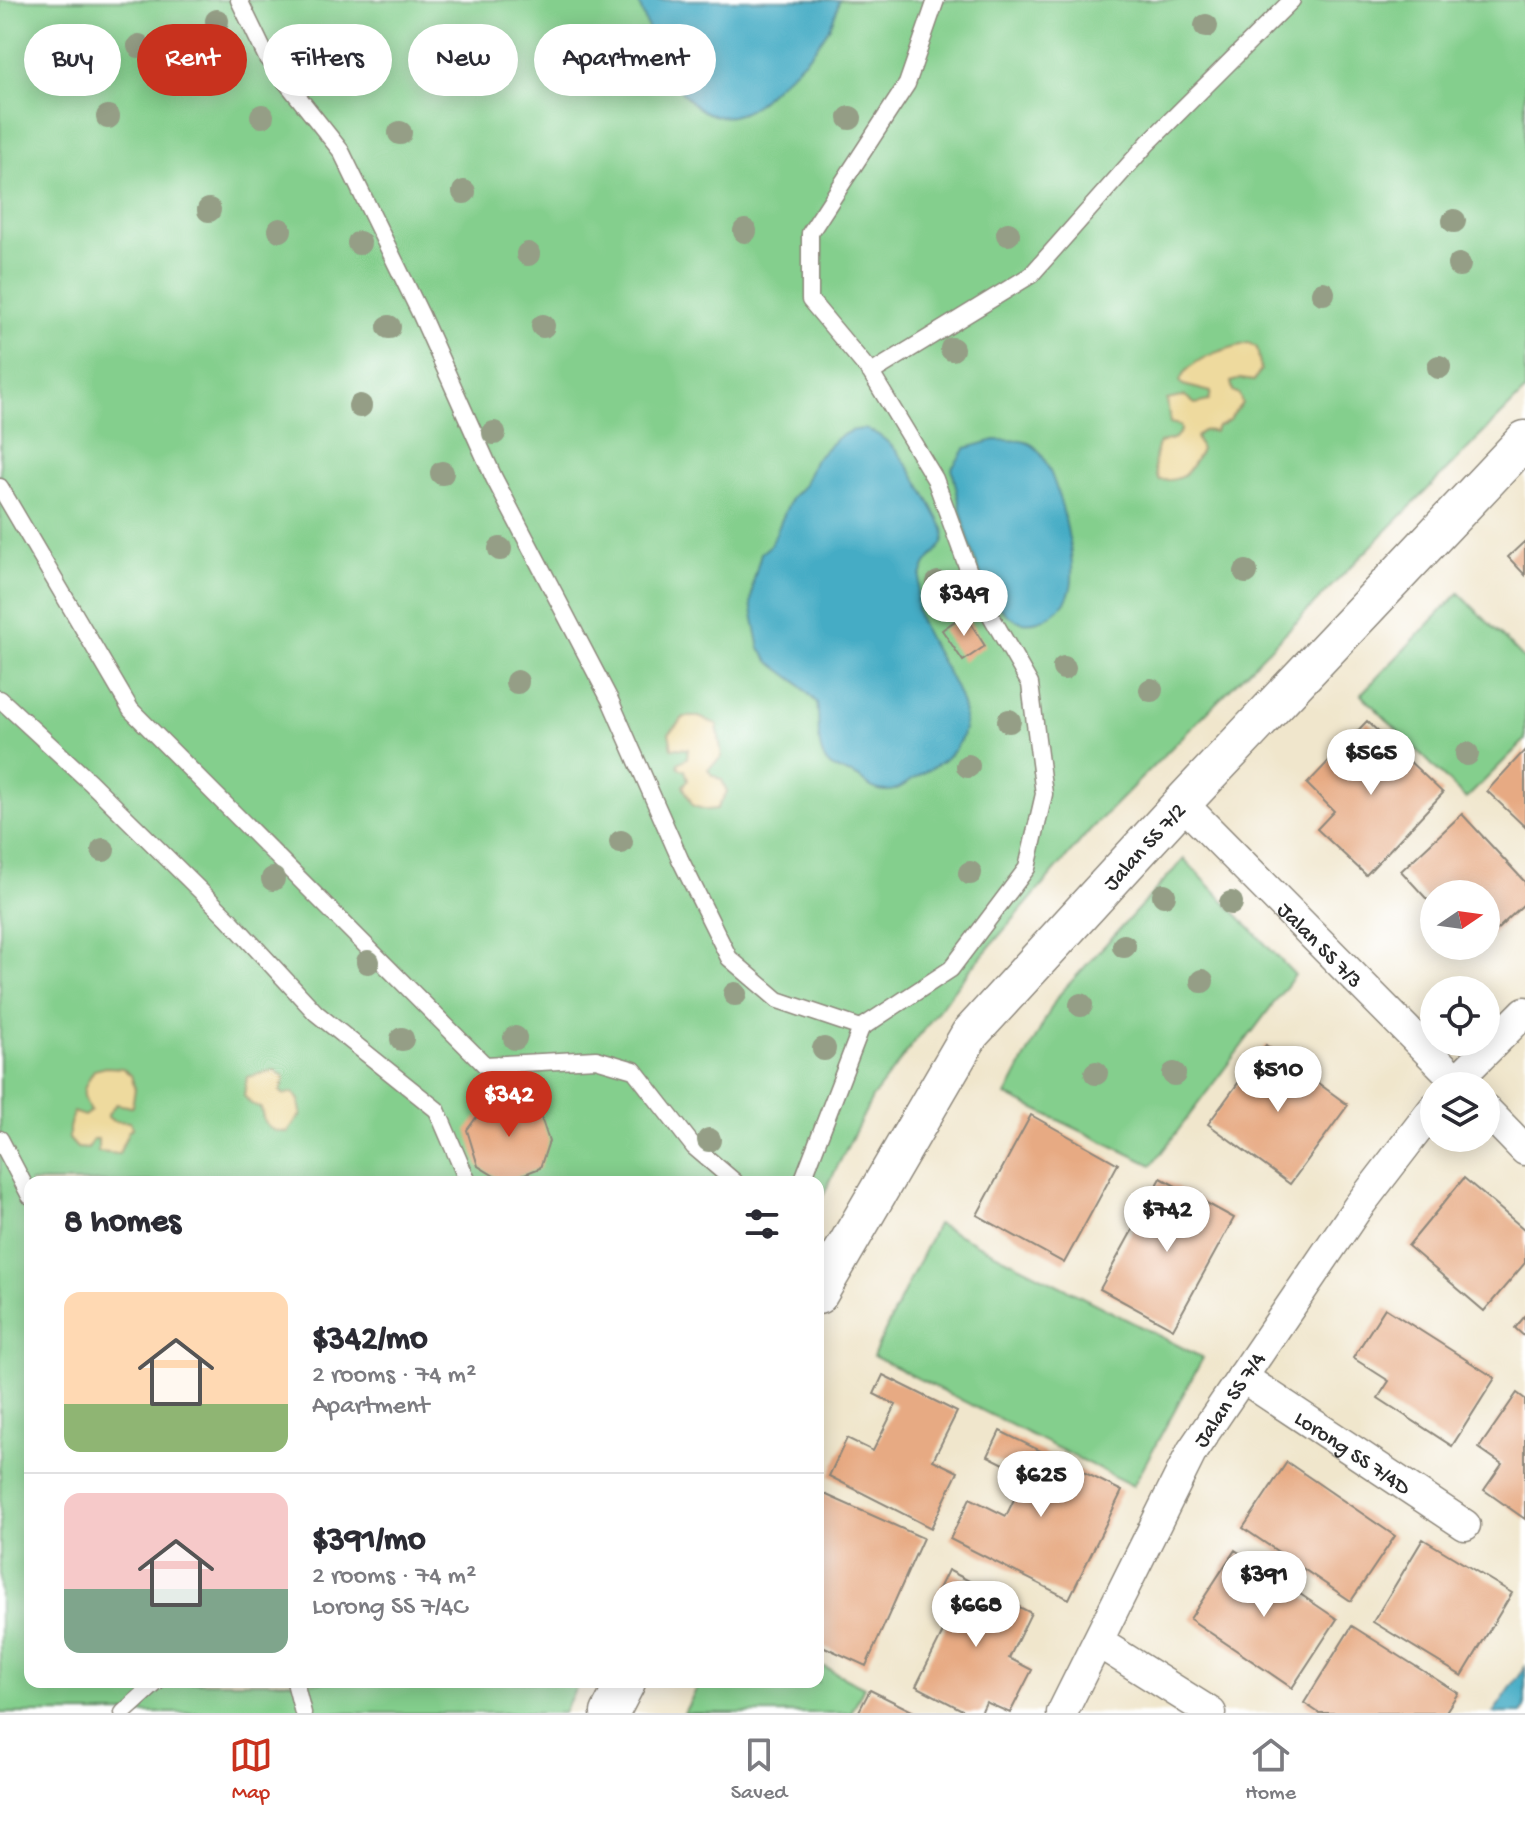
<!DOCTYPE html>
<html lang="en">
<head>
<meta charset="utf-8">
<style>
  body { margin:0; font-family:"Gochi Hand",sans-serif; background:#f2f2f3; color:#2b2b33; height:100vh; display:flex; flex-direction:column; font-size:30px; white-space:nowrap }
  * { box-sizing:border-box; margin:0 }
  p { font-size:26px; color:#7c7c81 }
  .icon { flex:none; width:44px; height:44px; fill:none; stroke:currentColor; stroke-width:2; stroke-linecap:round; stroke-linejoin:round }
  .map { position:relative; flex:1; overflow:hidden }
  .panel { position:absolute; left:24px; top:1176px; width:800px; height:512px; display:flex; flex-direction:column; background:#fff; border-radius:16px; box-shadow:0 4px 20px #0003 }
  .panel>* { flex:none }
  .banner { position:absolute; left:24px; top:24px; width:800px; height:72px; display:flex; gap:16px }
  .needle { width:52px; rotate:77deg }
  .buttons { position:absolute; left:1420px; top:880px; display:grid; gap:16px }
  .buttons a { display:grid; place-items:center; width:80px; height:80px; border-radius:50%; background:#fff; box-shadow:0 4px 20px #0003; font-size:40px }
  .price { position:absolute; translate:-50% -68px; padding:0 18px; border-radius:28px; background:#fff; color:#222; font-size:26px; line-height:52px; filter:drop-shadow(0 2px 4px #0008) }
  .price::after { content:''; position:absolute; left:50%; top:48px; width:24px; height:18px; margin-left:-12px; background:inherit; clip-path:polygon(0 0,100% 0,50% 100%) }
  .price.selected { background:#c8321e; color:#fff }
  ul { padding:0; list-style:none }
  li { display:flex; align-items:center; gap:24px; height:200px; padding:0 40px }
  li+li { border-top:2px solid #e1e1e2 }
  li span { display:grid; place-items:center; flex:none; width:224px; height:160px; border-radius:16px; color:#555 }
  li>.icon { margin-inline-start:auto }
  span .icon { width:96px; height:96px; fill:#fffc; stroke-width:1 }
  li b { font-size:34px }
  h2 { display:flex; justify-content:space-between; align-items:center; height:96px; padding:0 40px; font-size:34px }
  .pill { padding:0 28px; border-radius:36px; background:#fff; box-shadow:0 4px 20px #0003; font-size:28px; line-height:72px }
  .pill.selected { background:#c8321e; color:#fff }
  .tabs { display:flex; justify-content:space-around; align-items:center; height:112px; border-top:2px solid #e1e1e2; background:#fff; font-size:22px; color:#7c7c81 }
  .tabs a { display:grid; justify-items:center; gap:4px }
  .tabs .selected { color:#c8321e }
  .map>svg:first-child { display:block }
</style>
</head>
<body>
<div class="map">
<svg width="1525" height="1713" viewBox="0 0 1525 1713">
  <rect width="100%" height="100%" fill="#fff"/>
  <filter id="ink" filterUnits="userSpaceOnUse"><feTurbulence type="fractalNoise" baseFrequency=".0125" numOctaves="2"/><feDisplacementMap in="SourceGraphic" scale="16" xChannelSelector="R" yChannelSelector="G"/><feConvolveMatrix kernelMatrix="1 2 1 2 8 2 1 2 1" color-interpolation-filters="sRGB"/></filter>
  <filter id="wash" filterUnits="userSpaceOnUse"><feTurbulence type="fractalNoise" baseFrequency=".006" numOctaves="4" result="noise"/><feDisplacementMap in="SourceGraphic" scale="32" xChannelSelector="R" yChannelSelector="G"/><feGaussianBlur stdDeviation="1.8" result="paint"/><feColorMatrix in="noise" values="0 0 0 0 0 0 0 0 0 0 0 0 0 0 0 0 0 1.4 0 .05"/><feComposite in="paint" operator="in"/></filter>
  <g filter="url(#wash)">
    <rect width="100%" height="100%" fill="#f0e6cc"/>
    <path fill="#84cf8d" stroke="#587d5c" stroke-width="2" d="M0,0H1525V391L1090,830L962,979L872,1098L818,1205V1182H30V1682H579L563,1713H0Z
      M1459,593L1525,660V740L1466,799L1361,694Z
      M1184,859L1295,975L1152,1165L1006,1095L1057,997Z
      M937,1224L1203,1358L1133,1486L873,1356Z
      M818,1664L864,1687L851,1713H684L700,1682H818Z"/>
    <path fill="#eeda9e" stroke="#8c8264" stroke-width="2" d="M1249,343L1257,348L1261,370L1254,381L1240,379L1231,382L1233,391L1239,394L1242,403L1229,420L1216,428L1215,432C1206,429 1201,430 1196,437L1201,450C1189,472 1185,482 1159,480C1152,466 1154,457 1159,443L1175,438L1181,431L1180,425L1170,423L1167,400L1185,396L1195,404L1209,401L1211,392L1183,385L1180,381C1190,357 1225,349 1249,343Z
      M684,717H699L717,725L722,757L708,769L712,775L722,780L727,792L717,809L707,810L693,806L683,786L688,780L685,770L679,768L678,763L687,758L688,749L672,748L669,733Z
      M106,1067L122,1068L131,1075L135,1089L132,1107L116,1104L107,1116L113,1121L130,1122L133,1127L128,1132L119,1154L98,1152V1139H93L88,1149L77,1148L69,1139V1128L73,1112L84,1116L91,1111C79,1093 83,1088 94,1070Z
      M275,1070L285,1078L280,1091L284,1095L293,1093L299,1100L301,1114L288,1132C271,1133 263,1126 261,1108L251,1104L244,1096L247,1077Z"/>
    <path fill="#45acc5" stroke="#386c78" stroke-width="2" d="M638,0H839C834,32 808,59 784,79C770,91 759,106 742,113C684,136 651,40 638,0Z
      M863,429C898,434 928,500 944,529C948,546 934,551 926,564C918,578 914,603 919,618C929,651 976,700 962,736C951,761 933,767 913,779C904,785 896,792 885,791C868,790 866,780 854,775C841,769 831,772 824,758C816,742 820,720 817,703L797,682L770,662L760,649L751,604L753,583L761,553L771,545L791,498L804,485L814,461L837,438L850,431Z
      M995,440C1009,441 1026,438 1036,448C1057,468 1081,568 1069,594C1064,607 1051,617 1038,621C981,638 960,504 952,468L966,448Z
      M1525,1667V1708L1521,1713H1493Z"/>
    <g id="blocks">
      <path fill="#e7aa83" d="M1525,541V575L1508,557Z
        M965,614L985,646L963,661L942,630Z
        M1367,721L1443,793L1366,875L1317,829L1334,811L1307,784Z
        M1525,750V827L1487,791Z
        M1462,814L1525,882V903L1486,940V894H1434V907L1401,871Z
        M1266,1045L1348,1105L1290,1184L1208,1124Z
        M516,1097L539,1111L549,1141L540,1168L504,1182L478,1166L467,1130L487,1103Z
        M1031,1115L1118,1164L1064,1263L977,1215Z
        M1161,1178L1234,1218L1173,1329L1100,1289Z
        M1464,1178L1525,1230V1263L1484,1311L1408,1246Z
        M1385,1308L1495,1378L1452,1446L1378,1398L1389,1381L1353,1358Z
        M1525,1316V1337L1515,1328Z
        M883,1375L957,1412L933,1460L958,1472L931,1528L829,1476L847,1438L873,1451L896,1405L874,1394Z
        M1517,1393L1525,1399V1519L1484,1490L1502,1464L1479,1448Z
        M1000,1431L1122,1491L1069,1599L950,1539L970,1498L1006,1516L1026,1475L988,1456Z
        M1287,1462L1395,1536L1351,1601L1243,1528Z
        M822,1493L923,1538L866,1666L818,1644V1502Z
        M1423,1539L1512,1593L1462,1676L1373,1622Z
        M1235,1550L1337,1619L1292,1688L1190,1619Z
        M948,1570L1031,1613L1009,1658L1032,1670L1010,1713L986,1702L981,1713H968L916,1686L954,1610L934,1599Z
        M1352,1626L1458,1693L1445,1713H1319L1304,1703Z
        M870,1690L916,1713H858Z"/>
    </g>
  </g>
  <g filter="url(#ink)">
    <use href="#blocks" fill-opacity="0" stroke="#8e887c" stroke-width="2"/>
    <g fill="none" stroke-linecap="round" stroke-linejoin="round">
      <defs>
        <path id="service" d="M239,0L267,58L341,151L421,315L494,478L610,700L680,859L729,958L778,1000L861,1028L951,969L1027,868L1044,794L1030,684L975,588L935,479L871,373L810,300V233L907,84L936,0
          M871,373L1031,275L1148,143L1292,0
          M0,487L131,710L485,1065L596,1059L634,1070L694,1147L735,1182
          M0,699L90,782L228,918L316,1013L437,1110L468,1182
          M0,1139L30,1196
          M802,1182L861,1028
          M295,1682L303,1713
          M123,1713L157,1682"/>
        <g id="minor">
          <path id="s1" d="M1182,803L1462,1086"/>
          <path d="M1451,1086L1525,1012"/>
          <path d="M1486,1110L1525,1150"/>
          <path id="s2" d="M1242,1377L1465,1525"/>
          <path d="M1098,1642L1211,1713"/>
          <path id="s3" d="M1062,1713L1192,1451L1358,1207L1434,1108"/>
        </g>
        <g id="tertiary">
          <path id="s4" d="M818,1295L970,1034L1182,803L1525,440"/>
          <path d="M610,1713L626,1682"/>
        </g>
      </defs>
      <use href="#service" stroke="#8e887c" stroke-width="19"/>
      <use href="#minor" stroke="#8e887c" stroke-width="33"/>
      <use href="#tertiary" stroke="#8e887c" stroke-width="41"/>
      <use href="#service" stroke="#fff" stroke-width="16"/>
      <use href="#minor" stroke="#fff" stroke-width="30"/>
      <use href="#tertiary" stroke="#fff" stroke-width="38"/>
    </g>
    <g fill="#959e86">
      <circle cx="217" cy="21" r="12"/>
      <circle cx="1206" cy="26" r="12"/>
      <circle cx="139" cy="46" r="12"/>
      <circle cx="339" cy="64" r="12"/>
      <circle cx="262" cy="116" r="12"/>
      <circle cx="108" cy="117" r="12"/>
      <circle cx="850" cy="118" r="12"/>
      <circle cx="400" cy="133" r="12"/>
      <circle cx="464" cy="192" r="12"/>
      <circle cx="209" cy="210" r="12"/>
      <circle cx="1454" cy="221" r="12"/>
      <circle cx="280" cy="230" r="12"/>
      <circle cx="745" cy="231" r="12"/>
      <circle cx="1008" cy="234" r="12"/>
      <circle cx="359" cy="243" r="12"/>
      <circle cx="528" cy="254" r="12"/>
      <circle cx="1459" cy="265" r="12"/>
      <circle cx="1323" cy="293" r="12"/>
      <circle cx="543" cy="326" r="12"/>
      <circle cx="389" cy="327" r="12"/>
      <circle cx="952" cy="349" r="12"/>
      <circle cx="1439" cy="367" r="12"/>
      <circle cx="360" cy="406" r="12"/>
      <circle cx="494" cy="433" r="12"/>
      <circle cx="442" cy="473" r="12"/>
      <circle cx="500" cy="549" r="12"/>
      <circle cx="1246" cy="572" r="12"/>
      <circle cx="938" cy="583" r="12"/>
      <circle cx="1064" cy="668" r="12"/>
      <circle cx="517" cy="682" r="12"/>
      <circle cx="1151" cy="690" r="12"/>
      <circle cx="1009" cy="721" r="12"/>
      <circle cx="1467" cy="754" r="12"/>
      <circle cx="968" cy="766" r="12"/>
      <circle cx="621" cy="842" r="12"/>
      <circle cx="103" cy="850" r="12"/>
      <circle cx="970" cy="873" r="12"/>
      <circle cx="273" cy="879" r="12"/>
      <circle cx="1164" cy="895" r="12"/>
      <circle cx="1231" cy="903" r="12"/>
      <circle cx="1124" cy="946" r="12"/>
      <circle cx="368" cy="962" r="12"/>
      <circle cx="1202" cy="981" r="12"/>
      <circle cx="735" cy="994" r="12"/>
      <circle cx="1081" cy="1005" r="12"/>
      <circle cx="515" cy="1038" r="12"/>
      <circle cx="402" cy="1039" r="12"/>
      <circle cx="824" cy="1049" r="12"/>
      <circle cx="1096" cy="1073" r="12"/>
      <circle cx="1174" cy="1074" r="12"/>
      <circle cx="709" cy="1140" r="12"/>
    </g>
  </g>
  <g text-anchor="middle" stroke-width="8" stroke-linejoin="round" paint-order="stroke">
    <g font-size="22" fill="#2b2b2b" stroke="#fff">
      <text dy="8" stroke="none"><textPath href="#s4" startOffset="558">Jalan SS 7/2</textPath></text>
      <text dy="8" stroke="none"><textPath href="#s1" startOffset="198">Jalan SS 7/3</textPath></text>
      <text dy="8" stroke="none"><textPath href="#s3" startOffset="356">Jalan SS 7/4</textPath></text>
      <text dy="8" stroke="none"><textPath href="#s2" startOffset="134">Lorong SS 7/4D</textPath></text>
    </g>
  </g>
</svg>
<div class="buttons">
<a><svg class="needle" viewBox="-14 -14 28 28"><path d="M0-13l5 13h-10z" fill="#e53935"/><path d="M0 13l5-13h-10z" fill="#7c7c81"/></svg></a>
<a><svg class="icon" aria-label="locate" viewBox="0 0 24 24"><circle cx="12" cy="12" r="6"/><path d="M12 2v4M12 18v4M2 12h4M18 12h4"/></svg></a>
<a><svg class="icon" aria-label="layers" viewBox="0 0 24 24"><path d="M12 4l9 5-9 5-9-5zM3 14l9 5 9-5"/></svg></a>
</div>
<b class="price" style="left:964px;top:638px">$349</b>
<b class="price" style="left:1371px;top:797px">$565</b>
<b class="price" style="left:1278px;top:1114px">$510</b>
<b class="price selected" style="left:509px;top:1139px">$342</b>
<b class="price" style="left:1167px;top:1254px">$742</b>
<b class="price" style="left:1041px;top:1519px">$625</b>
<b class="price" style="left:1264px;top:1619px">$391</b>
<b class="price" style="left:976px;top:1649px">$668</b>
<div class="banner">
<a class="pill">Buy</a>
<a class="pill selected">Rent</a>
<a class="pill">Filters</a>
<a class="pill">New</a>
<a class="pill">Apartment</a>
</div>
<section class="panel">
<h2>8 homes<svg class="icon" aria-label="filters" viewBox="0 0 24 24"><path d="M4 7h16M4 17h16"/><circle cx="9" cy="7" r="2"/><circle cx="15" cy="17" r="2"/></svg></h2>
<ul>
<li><span style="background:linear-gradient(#ffd9b3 70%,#8fb573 0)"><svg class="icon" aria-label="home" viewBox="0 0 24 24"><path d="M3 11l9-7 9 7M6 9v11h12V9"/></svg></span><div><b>$342/mo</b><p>2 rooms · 74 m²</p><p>Apartment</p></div></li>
<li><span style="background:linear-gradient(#f6c9c9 60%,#7fa58c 0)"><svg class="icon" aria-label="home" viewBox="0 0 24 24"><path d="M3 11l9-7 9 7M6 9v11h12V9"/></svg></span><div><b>$391/mo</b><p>2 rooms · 74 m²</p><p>Lorong SS 7/4C</p></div></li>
</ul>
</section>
</div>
<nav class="tabs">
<a class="selected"><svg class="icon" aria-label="map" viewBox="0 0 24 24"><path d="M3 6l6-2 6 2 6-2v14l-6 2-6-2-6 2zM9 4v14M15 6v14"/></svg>Map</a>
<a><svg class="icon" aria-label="saved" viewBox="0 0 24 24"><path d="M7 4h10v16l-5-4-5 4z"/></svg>Saved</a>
<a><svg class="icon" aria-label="home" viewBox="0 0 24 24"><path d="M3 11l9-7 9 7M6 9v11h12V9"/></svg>Home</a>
</nav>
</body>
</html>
